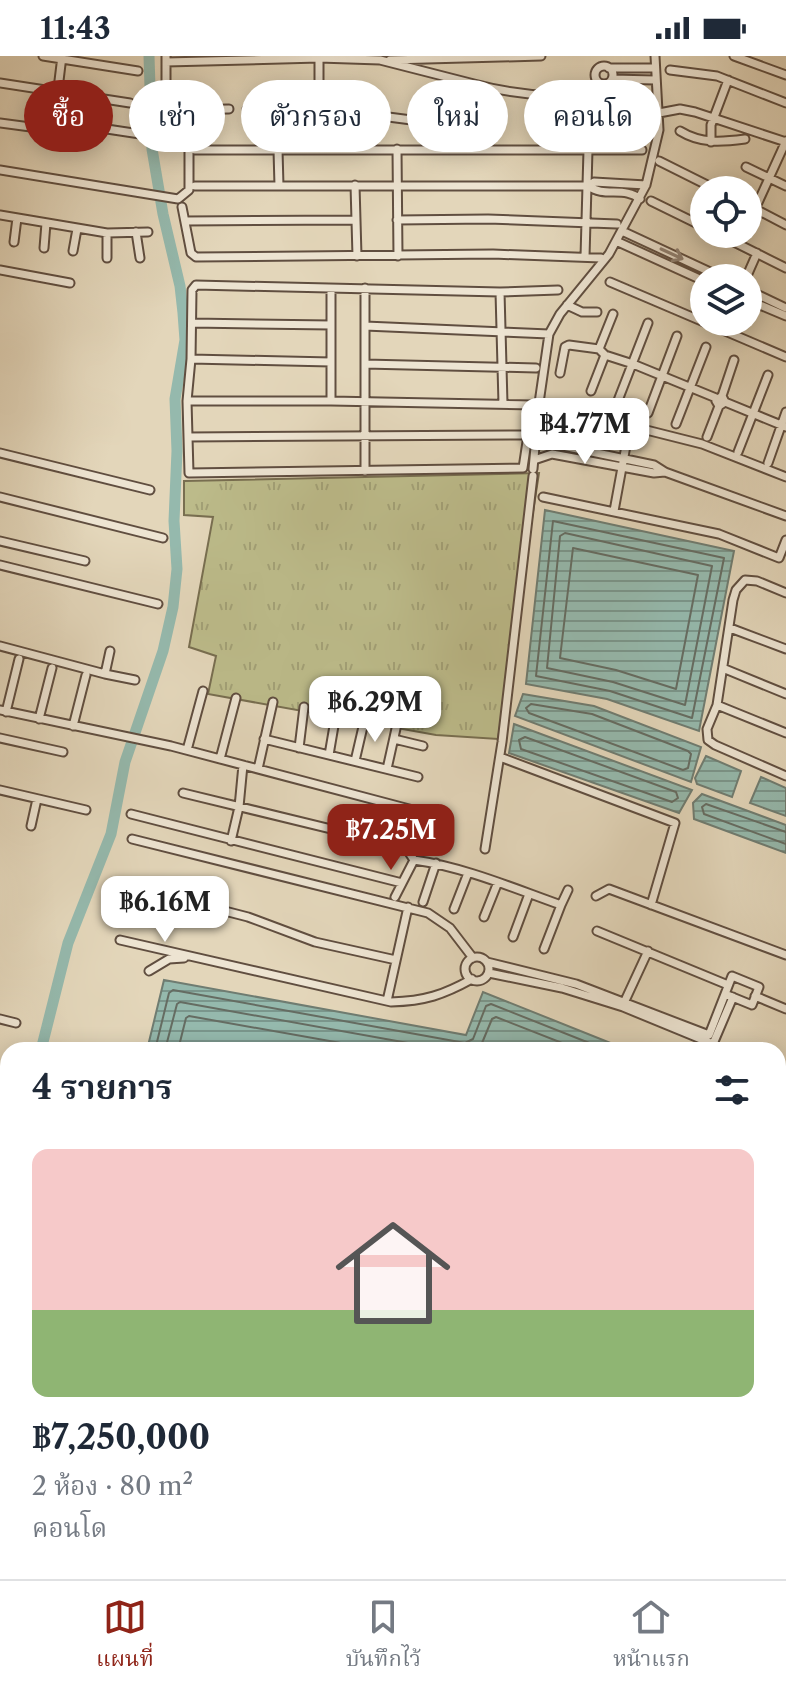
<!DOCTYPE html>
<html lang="th">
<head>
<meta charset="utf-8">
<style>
  body { margin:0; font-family:"Libre Caslon Text","Noto Serif Thai",serif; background:#f6f6f7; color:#1f2937; height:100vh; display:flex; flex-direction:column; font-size:30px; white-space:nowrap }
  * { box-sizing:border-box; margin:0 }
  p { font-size:26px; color:#747a83 }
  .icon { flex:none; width:44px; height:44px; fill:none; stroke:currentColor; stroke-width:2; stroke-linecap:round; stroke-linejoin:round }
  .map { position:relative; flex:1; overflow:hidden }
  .details { position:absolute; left:0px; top:986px; width:786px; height:538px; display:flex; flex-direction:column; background:#fff; border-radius:24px 24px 0 0; box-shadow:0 4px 20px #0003 }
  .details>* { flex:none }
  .guide { position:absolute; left:24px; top:24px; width:738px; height:72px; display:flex; gap:16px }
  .controls { position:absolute; left:690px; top:120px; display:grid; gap:16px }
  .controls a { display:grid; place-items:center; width:72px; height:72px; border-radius:50%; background:#fff; box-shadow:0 4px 20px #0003; font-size:40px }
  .price { position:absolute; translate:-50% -68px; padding:0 18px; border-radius:16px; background:#fff; color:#222; font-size:26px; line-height:52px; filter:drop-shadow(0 2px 4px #0008) }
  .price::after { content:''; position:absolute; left:50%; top:48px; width:24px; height:18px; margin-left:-12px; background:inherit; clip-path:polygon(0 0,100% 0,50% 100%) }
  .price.selected { background:#8f2418; color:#fff }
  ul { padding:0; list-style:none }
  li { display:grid; align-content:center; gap:16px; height:424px; padding:0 32px }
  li+li { border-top:2px solid #e0e1e3 }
  li span { display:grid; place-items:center; height:248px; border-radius:16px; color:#555 }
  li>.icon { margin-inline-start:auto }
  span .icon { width:144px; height:144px; fill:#fffc; stroke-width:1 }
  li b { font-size:34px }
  h2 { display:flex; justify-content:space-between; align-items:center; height:96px; padding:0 32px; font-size:34px }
  .chip { padding:0 28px; border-radius:36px; background:#fff; box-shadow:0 4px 20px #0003; font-size:28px; line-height:72px }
  .chip.selected { background:#8f2418; color:#fff }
  .status { display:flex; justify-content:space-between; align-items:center; height:56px; padding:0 40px; background:#fff; direction:ltr }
  .status svg { height:22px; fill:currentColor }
  .tabs { display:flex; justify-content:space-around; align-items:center; height:112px; border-top:2px solid #e0e1e3; background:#fff; font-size:22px; color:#747a83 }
  .tabs a { display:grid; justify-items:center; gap:4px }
  .tabs .selected { color:#8f2418 }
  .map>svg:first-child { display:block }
</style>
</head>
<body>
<div class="status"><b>11:43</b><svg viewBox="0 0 49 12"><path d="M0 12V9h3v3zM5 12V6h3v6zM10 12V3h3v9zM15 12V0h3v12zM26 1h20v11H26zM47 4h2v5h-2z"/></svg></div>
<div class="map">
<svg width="786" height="1523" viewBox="0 0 786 1523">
  <defs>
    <pattern id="grass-tufts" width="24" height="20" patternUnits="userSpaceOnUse" patternTransform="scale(2)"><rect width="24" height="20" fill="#bcbb8a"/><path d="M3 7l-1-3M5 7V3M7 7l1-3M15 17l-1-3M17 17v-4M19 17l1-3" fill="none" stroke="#a2a076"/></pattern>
    <pattern id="water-rules" width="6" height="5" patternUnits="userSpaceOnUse" patternTransform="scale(2)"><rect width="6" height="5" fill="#95b9ad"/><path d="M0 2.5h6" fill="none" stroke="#7a968c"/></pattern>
  </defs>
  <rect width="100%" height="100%" fill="#e3d6ba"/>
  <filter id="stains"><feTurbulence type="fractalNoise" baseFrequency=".0025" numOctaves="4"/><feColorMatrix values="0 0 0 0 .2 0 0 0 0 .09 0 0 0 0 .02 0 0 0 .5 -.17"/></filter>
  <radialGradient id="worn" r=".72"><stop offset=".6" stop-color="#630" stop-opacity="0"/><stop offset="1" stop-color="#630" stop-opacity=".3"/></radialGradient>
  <path fill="url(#grass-tufts)" stroke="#786e50" stroke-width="2" d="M539,417L498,683L436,679L208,638L216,600L189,591L213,461L184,459V425Z
    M0,1417L8,1419V1516H766L778,1523H0Z"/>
  <path fill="url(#water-rules)" stroke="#6f7c71" stroke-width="2" d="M545,454L734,495L699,675L607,643L526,628Z
    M523,638L594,650L701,691L691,726L515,660Z
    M514,668L692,734L679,757L509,697Z
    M706,700L741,715L732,741L697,728L695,722Z
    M761,721L786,732V760L750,747Z
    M702,738L786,769V797L694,763L693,747Z
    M164,924L466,979L483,936L628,994H147Z"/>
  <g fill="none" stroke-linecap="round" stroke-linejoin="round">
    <path stroke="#656c62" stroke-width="2" d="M553,465L724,502L692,662L610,635L536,620Z
      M565,477L712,510L685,649L613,626L547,612L560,480Z
      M573,492L698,519L676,633L616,614L560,602Z
      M531,648L592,658L688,695L691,698L688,712L683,714L529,657L526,652Z
      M525,681L676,736L678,742L672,746L521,693L519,684Z
      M786,776L706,748L702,751L704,758L786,788
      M155,994L169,937L173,934L465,987L473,983L486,950L491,948L607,994
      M165,994L177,948L180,946L447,994
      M178,994L186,962L189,960L380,994
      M475,994L482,987L492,963L496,961L580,994"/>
    <path stroke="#95b9ad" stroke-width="7" d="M778,1127L786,1111"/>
    <path stroke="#95b9ad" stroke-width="11" d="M41,994L68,887L111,778L125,706L163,595L173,551L177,513L174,465L177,395L175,343L185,284L183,257L180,230L163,158L152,93L149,0
      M0,1136L8,1099"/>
    <defs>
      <path id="minor" d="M43,0L138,15
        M166,0V54L229,53
        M734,0L786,19
        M390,4L541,0
        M166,6L319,2V0
        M595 19a9 9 0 1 1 18 0a9 9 0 1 1-18 0Z
        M609,12H655
        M670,14L717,20L786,47
        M612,23L655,24
        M0,27L130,47
        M319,52V2L380,4L474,28
        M247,53L319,52L450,69C468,63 469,45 474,28C530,43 582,41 639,40
        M659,57L680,53L695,56L786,86
        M54,65L140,78
        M0,67L53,74L62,0
        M680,75C701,88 722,86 745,83
        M711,86V69L728,24
        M397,93L398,200
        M195,94H642
        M278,94L279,130
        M659,105L717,134
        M746,111L786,130
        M0,114L178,143L189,134V83
        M355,129L357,200
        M195,130H589L594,126L646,129
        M589,130C603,142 625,130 640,143
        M651,145L704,171
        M748,149L786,169
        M182,151L191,197L196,201L493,198L601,202
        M755,153L786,85
        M0,159L107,177L148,176
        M397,164L488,163L617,168
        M185,165L356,164
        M622,175L723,222
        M136,176L140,202
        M718,178L786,212
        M616,185L704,225
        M14,186L17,162
        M44,192L46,167
        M73,195L77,173
        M585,201L588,94
        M107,202V177
        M0,214L70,227
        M746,222L757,197
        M610,226L786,301
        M331,233V345H187L189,417L523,412L528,379
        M748,234L786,252
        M500,236L503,348
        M748,244L786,260
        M567,249L582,256H597
        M192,267L331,269
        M365,270L549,278
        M599,293L605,299L633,308L716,342
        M191,303L331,306
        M365,308L536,312
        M560,317L565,291L569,289L599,293L613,258
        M591,335L605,299
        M722,340L734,304
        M187,345L191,303L192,234L196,229L500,236L558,234
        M725,346L786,371
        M539,347L702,388L786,421
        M617,347L648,267
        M648,357L677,280
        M537,366L553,386L563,390L654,409L665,416L786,460
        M676,368L706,291
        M188,381L528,379L532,349L331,345
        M707,381L719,350L725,346L722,340L716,345L719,350
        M738,396L768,319
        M0,397L150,434
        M534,404L552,398L654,417L665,416
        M768,407L786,356
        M533,413L539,347L549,278L560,258L609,198L646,129L659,74L655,0
        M365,415V232
        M0,441L163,482
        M543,441L719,478L779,502L786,484
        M614,455L630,368
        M0,485L85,505
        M0,509L158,548
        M786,537L757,525L745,524L736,534L733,544L717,649L707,673L708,684L715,689L786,720
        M730,572L786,593
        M0,590L105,618L110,595
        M725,613L786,638
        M105,618L135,624
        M717,649L786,677
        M0,654L171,690L413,754
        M6,656L19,603
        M39,663L52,612
        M73,670L86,619
        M0,682L63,696
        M264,683L418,721
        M394,683L423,690
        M299,692L304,651
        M187,694L203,635
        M329,699L336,658
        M500,701L675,767L651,849
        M220,703L236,642
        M355,705L365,662
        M258,713L273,646
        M387,713L397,668
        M0,734L86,754
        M183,737L401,790L408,795L414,804C464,811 513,832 561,849L544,893
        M131,758L402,827
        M31,770L37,743
        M132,783L428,857L450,872L473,902
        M231,785L239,751L243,709
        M485,793L502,686L533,420
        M120,828L248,861L315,886L396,904
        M596,840L609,833L786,899
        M395,841L414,804
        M423,846L436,807
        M561,849L568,834
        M454,853L468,817
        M484,861L498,826
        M597,875L728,929
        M513,881L529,838
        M120,884L391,946C425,945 443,939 472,923
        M465 913a12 12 0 1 1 24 0a12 12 0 1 1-24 0Z
        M487,906L576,928L709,979L725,938
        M149,915L169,903L184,902
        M489,917L562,932L623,951L713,988L733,941
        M732,920L759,931L752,949L725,938Z
        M755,940L786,953
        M387,945L408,851
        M623,949L648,895
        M0,963L16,967
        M0,1020L5,1021
        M778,1030L786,1016
        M778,1101L786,1087
        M778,1151L786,1134
        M778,1180L786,1185
        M778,1220L786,1225
        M778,1271L786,1277
        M778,1291L786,1296
        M778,1324L786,1330
        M778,1376L786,1384
        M0,1399L8,1400"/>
    </defs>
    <use href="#minor" stroke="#604e40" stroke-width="11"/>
    <use href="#minor" stroke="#ede4d2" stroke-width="7"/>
  </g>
  <defs><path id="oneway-shaft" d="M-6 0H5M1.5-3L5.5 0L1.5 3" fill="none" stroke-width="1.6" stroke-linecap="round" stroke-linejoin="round" transform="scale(2)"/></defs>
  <use stroke="#918274" href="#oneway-shaft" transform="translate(672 198) rotate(25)"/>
  <rect width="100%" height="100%" filter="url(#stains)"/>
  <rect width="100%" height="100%" fill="url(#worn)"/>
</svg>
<div class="controls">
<a><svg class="icon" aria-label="locate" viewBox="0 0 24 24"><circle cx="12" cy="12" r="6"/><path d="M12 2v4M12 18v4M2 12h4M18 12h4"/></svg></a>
<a><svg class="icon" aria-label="layers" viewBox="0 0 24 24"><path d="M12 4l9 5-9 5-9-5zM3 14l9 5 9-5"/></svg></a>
</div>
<b class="price" style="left:585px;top:410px">฿4.77M</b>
<b class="price" style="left:375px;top:688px">฿6.29M</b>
<b class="price selected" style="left:391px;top:816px">฿7.25M</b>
<b class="price" style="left:165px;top:888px">฿6.16M</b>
<div class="guide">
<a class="chip selected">ซื้อ</a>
<a class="chip">เช่า</a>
<a class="chip">ตัวกรอง</a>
<a class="chip">ใหม่</a>
<a class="chip">คอนโด</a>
</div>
<section class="details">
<h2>4 รายการ<svg class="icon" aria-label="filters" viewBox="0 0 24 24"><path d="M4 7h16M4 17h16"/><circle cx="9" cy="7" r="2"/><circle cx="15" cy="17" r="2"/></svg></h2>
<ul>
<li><span style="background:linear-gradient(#f6c9c9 65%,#8fb573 0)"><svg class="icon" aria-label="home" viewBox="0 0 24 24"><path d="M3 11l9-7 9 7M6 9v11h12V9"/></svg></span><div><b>฿7,250,000</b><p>2 ห้อง · 80 m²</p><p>คอนโด</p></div></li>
</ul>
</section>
</div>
<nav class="tabs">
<a class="selected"><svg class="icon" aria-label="map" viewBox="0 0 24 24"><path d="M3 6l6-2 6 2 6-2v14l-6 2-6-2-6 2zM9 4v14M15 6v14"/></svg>แผนที่</a>
<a><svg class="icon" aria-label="saved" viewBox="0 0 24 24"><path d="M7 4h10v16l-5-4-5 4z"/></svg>บันทึกไว้</a>
<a><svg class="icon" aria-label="home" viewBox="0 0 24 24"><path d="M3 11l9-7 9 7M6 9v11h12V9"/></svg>หน้าแรก</a>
</nav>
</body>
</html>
